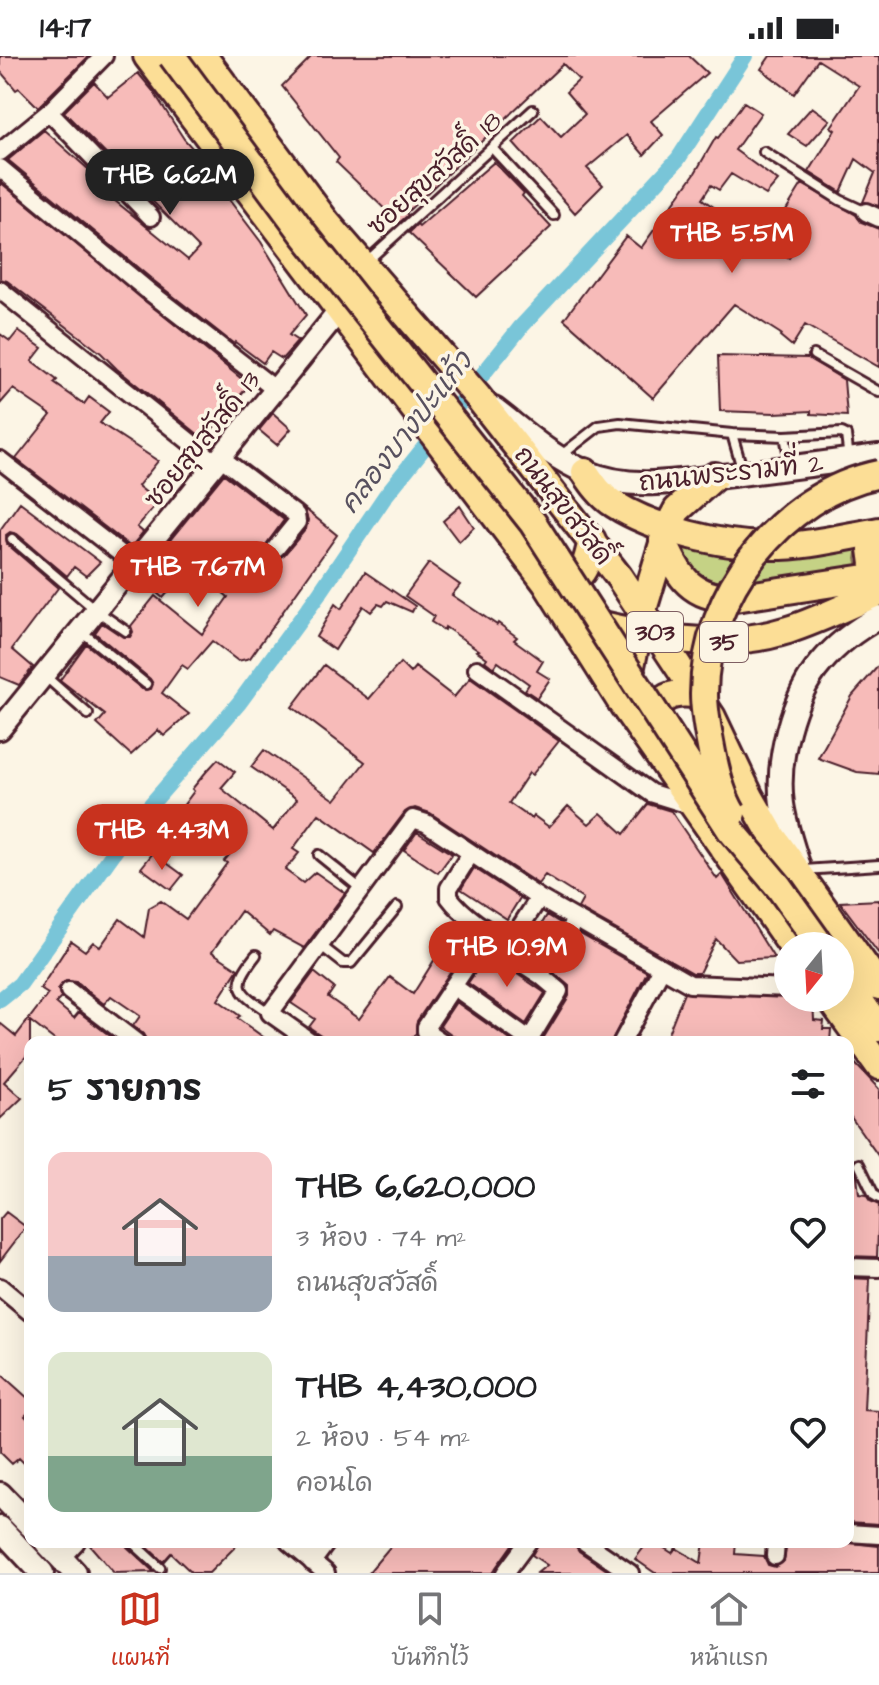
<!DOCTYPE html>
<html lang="th">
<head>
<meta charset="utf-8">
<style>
  body { margin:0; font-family:"Architects Daughter","Playpen Sans Thai",sans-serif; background:#f2f2f2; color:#202124; height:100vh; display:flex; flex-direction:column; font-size:30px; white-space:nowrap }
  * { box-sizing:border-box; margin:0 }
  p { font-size:26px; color:#757577 }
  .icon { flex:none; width:44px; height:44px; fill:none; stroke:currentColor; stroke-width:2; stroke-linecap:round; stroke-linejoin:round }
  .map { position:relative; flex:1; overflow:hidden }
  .sheet { position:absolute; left:24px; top:980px; width:830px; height:512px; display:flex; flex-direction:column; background:#fff; border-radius:16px; box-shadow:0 8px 32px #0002 }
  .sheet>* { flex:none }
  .needle { width:52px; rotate:198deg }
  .buttons { position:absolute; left:774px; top:876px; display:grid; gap:16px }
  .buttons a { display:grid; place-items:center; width:80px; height:80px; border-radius:50%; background:#fff; box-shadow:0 8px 32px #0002; font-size:40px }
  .price { position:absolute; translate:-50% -68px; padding:0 18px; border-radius:28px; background:#c8321e; color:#fff; font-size:26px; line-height:52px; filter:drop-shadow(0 2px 4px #0008) }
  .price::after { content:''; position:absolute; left:50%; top:48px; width:24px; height:18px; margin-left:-12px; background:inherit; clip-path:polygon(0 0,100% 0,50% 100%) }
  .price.current { background:#222; color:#fff }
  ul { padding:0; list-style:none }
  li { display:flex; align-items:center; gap:24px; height:200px; padding:0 24px }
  li span { display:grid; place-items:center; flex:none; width:224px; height:160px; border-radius:16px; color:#555 }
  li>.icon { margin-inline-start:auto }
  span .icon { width:96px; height:96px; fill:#fffc; stroke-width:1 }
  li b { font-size:34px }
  h2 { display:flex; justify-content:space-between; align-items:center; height:96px; padding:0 24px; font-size:34px }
  .status { display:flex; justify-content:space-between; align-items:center; height:56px; padding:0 40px; background:#fff; direction:ltr }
  .status svg { height:22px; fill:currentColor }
  .menu { display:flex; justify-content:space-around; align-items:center; height:112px; border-top:2px solid #e0e0e0; background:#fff; font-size:22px; color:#757577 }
  .menu a { display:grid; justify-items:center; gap:4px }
  .menu .current { color:#c8321e }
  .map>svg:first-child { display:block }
</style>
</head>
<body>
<div class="status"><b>14:17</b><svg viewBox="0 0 49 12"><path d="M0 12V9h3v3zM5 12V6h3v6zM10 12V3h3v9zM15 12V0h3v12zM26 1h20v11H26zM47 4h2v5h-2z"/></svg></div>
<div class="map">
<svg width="879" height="1517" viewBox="0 0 879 1517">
  <rect width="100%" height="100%" fill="#fcf5e5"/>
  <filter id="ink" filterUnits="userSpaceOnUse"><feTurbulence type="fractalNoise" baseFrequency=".0125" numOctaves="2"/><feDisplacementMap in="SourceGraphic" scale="16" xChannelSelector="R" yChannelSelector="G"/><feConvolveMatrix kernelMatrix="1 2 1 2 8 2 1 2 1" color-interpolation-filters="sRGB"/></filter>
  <g filter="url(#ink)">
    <path fill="#c5d285" stroke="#887858" stroke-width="2" d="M684,489L858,491L856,503L858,510L729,534L695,519L685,503Z"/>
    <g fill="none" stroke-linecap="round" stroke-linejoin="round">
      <path stroke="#79c5d8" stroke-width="16" d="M0,944L20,928L134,768L239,647L319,538L386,439L520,272L678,103L745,0"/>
    </g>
    <path fill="#f7bbb9" stroke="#4a1f2b" stroke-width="2" d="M0,0H89L38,51L19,32L16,34L0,15Z
      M312,0H689L707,17L651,65L663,79L644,99L627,79L587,112L603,129L575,157L513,87L541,60L561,81L585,58L566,36L579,24L563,8L406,157L408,159L399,167L336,106L339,102L282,30Z
      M770,0H879V150L863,146L875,117L856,103L841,136L809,116L835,74L831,71L859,30L818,4L794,38L761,13Z
      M138,17L153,35L184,83L212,114L230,145L261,186L306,259L289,279L298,285L282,303L271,296L263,307L235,286L234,288L154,225L8,104L44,74L97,121L93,127L188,204L199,192L64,56L94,26L108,41Z
      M744,46L761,57L735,94L778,125L766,139L731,118L719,134L711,129L702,143L789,202L804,182L778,167L802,128L856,159L861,166L879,173V311L805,269L792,290L780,280L781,278L734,248L653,342L564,263L626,180L641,192L695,117L716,81L718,82Z
      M812,51L830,64L807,90L788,78Z
      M494,106L524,137L522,140L551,171L476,241L409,177L417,169L419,171Z
      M0,126L249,329L204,383L117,313L101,297L7,225L0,223Z
      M18,275L42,292L32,305L57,324L54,327L84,348L89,341L109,356L100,367L158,405L138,430L158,446L137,471L143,476L131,491L16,403L51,359L13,333L0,348V278L10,285Z
      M718,300L808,302L844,324L847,360L811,358V355L775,357L720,355Z
      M273,357L291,373L277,389L259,374Z
      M224,418L284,464L265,490L270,501L275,503L284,499L306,473L308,464L304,452L337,479L250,602L238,605L212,585L188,613L182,609L162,637L189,658L164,680L158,674L131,699L97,668L105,659L60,624L86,588L142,633H151L153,628L150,623L95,577L102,567L123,581H130L133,576L131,570L155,540L202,578L228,541L191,510L163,542L139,522Z
      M20,446L100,506L86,520L74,511L67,520L17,478L10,476L6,479L7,488L58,532L12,593L33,611L19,629L0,621V474Z
      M460,450L474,471L459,486L443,465Z
      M429,507L460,529L452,539L497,569L498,567L517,581L514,584L543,605L537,615L550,623L537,642L525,634L529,628L498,606L494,612L485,605L487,602L477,595L479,594L445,571L444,574L431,566L434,560L405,540Z
      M365,516L415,550L412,556L387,545L383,550L378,548L371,556L363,550L335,594L316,581L335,548L341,553Z
      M400,607L410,617L415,611L454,641L470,622L559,685L532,719L529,717L509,747L532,763L534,760L549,771L568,750L589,768L601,757L624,778L648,748L671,755L717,823L722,818L774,902L736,904L716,883L699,917H693L578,852L583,843L545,819L538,828L430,757L415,752L405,756L374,797L319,758L293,793L299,797L285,814L303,827L315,816L345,837L304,892L273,875L270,879L241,855L212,896L238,913L218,944L240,960L237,962L270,986H147L143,978L133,970L140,960L111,940L104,948L76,926L66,925L58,933L61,942L56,947L74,962L79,956L118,986H57L30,965V996L4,1026L22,1042L0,1063V967L16,980L48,938L40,933L71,885L85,895L93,886L100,891L120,863L144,881L149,852L161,845L186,863L227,807L224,805L246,779L217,757L202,778L177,758L194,735L192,733L206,716L218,703L235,716L221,732L273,774L297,743L251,711L264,694L335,744L365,706L292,651L324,609L369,643Z
      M879,609V718L857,716L818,702L852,640Z
      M417,776L452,798L438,817L404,794Z
      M153,797L183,819L171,834L141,812Z
      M474,812L520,842L507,863L461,833Z
      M879,844V898L840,846Z
      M547,859L560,867L547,887L535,880Z
      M458,866L475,879L417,965L416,977L409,986H331L309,971L315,963L291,947L314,916L334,932L328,941L359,963L390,921L413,938Z
      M580,878L647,916L611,986H541L569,940V930L554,917Z
      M488,898L545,937L526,968L468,927Z
      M684,937L813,942L814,964L824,965L823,973H831L830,986L673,983L667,980Z
      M456,946L513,986H462L440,970Z
      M848,1000L879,1033V1101L848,1057Z
      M848,1113H854L857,1120L859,1138L866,1139L870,1145L879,1149L877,1201L848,1200Z
      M6,1156L26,1171L0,1205V1163Z
      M848,1222L870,1223L864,1354L879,1355V1468L848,1466Z
      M0,1317L30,1344V1355L25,1360L30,1365V1413L19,1402L12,1408L0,1396Z
      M87,1486H125L127,1491L154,1516L114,1517Z
      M142,1486H240L209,1517H192L171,1497L163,1506Z
      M394,1486H514L492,1517H368Z
      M539,1486H574L579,1495L611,1517H537L547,1509L532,1499Z
      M648,1486H655L672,1497L676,1492L701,1507L704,1486H736L735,1498L764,1500L768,1509L775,1511L784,1505L787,1486H842L879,1490V1517H655L635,1503Z"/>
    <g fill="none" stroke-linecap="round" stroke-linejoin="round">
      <defs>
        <path id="service" d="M492,92L554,159
          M764,96L840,144L866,156
          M365,207L533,54
          M814,299L879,336
          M732,378L743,416
          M785,380L791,411
          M559,401L599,370L620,367L732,378L785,380L842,377L846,379L849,403
          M12,483L97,555L126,575
          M81,575L146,628
          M45,620L88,658
          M319,799L361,833
          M804,814L879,809
          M320,889L343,907H351L397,851
          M256,899C230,932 238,936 270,957
          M859,1108L874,1139L879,1142
          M132,1486L160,1512"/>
        <path id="minor" d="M49,56L151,161
          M0,96L49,56L104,0
          M0,112L147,234L276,334
          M866,156L879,162
          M0,234L215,406
          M220,401L296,459L297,466L276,492
          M0,404L134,508
          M477,613L651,737L693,750
          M471,797L449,832V841C460,856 490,881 509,881L517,876L539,842
          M540,919L576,863
          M453,930L529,984
          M69,935L136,986
          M311,986L270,957L413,763L426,767L539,842L690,928L788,932
          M442,986L426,975V971L482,887L489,886L540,919L559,935L528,986
          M622,986L661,914
          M848,1211L879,1212
          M0,1231L30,1256
          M848,1477L879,1479
          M289,1486L326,1517
          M585,1486L630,1517
          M775,1500L776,1486
          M61,1502L76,1486
          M312,1506L327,1486
          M505,1517L528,1486"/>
        <path id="tertiary" d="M0,673L339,255"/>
        <path id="secondary" d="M494,353C523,375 552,402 586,416C632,436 684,424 732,419C781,413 830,406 879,400
          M798,808C792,789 785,769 782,748C776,705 792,640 821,607C837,588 857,573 879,561
          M0,1438L30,1469
          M0,1472L42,1517
          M46,1486L75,1517"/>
        <path id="primary" d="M147,0L546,527L623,649L792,890
          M203,0L327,167L477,340L619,521L712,661L750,741L773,781L879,930
          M585,416C593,428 601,440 614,448C653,473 722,490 768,490C805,491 843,481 879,475
          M879,482L872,493L874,508L879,513
          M663,484C678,521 692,543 735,542L879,520
          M548,527C584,527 585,515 592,484
          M582,564C651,581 718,596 788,574C819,564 849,549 879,536
          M626,634L642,557L668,471L677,454L715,420
          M645,675C656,646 665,633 698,639
          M840,917L879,972
          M830,942L879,1010"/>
      </defs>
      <use href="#service" stroke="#4a1f2b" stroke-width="14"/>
      <use href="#minor" stroke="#4a1f2b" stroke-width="22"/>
      <use href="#tertiary" stroke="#4a1f2b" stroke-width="26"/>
      <use href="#secondary" stroke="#4a1f2b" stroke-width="28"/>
      <use href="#primary" stroke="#4a1f2b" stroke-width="32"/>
      <use href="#service" stroke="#fcf5e5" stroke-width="8"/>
      <use href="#minor" stroke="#fcf5e5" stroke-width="16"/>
      <use href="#tertiary" stroke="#fcf5e5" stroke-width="20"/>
      <use href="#secondary" stroke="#fcf5e5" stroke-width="22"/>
      <use href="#primary" stroke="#fcde96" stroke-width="26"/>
      <defs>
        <path id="primary-bridge" d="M172,0L303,177L533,467L730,773L779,831L821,890
          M732,757C720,737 714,709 710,686C707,670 704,654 704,638C704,538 781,438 879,418"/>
      </defs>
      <use href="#primary-bridge" stroke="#4a1f2b" stroke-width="32" stroke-linecap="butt"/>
      <use href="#primary-bridge" stroke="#fcde96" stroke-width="26"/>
    </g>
  </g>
  <g text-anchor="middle" stroke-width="7" stroke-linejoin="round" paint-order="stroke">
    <g fill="#fcf5e5" stroke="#7f5f63" stroke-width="2">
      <rect x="627" y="556" width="56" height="40" rx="6"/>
      <rect x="700" y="566" width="48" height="40" rx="6"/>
    </g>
    <g font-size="24" font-weight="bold" fill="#4a1f2b">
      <text x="655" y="584">303</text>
      <text x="724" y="594">35</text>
    </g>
    <g font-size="26" fill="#4a1f2b" stroke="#fcf5e5">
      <text transform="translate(434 117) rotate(-42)" y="9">ซอยสุขสวัสดิ์ 18</text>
      <text transform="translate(202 383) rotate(-51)" y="9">ซอยสุขสวัสดิ์ 13</text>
      <text transform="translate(731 416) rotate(-6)" y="9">ถนนพระรามที่ 2</text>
      <text transform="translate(564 449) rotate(52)" y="9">ถนนสุขสวัสดิ์</text>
    </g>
    <g font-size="28" font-style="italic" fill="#58515f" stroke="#fcf5e5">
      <text transform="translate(405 376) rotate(-52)" y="10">คลองบางปะแก้ว</text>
    </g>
  </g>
</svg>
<div class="buttons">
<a><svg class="needle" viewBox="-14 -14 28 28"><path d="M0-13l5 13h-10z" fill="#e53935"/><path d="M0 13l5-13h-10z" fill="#757577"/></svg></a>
</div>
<b class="price current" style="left:170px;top:161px">THB 6.62M</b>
<b class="price" style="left:732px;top:219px">THB 5.5M</b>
<b class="price" style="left:198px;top:553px">THB 7.67M</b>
<b class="price" style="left:162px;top:816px">THB 4.43M</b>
<b class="price" style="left:507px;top:933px">THB 10.9M</b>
<section class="sheet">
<h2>5 รายการ<svg class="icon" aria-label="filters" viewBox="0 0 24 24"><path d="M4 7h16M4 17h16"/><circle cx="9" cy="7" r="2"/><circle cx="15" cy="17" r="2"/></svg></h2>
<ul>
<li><span style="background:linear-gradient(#f6c9c9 65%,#9aa5b1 0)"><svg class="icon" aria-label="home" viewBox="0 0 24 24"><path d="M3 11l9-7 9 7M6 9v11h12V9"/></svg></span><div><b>THB 6,620,000</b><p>3 ห้อง · 74 m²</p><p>ถนนสุขสวัสดิ์</p></div><svg class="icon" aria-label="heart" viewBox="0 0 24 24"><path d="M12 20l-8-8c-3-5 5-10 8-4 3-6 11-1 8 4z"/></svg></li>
<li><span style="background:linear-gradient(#dfe7d0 65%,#7fa58c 0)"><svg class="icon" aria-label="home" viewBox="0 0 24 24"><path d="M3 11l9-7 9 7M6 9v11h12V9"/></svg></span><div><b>THB 4,430,000</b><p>2 ห้อง · 54 m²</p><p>คอนโด</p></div><svg class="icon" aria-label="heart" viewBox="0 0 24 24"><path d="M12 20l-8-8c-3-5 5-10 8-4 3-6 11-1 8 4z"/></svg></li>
</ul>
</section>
</div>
<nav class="menu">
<a class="current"><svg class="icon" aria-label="map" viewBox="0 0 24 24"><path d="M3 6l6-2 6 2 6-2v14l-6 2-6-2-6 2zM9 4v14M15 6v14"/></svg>แผนที่</a>
<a><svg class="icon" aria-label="saved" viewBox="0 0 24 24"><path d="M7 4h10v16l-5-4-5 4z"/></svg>บันทึกไว้</a>
<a><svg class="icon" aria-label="home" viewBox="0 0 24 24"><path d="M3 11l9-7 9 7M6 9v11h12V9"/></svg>หน้าแรก</a>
</nav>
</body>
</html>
